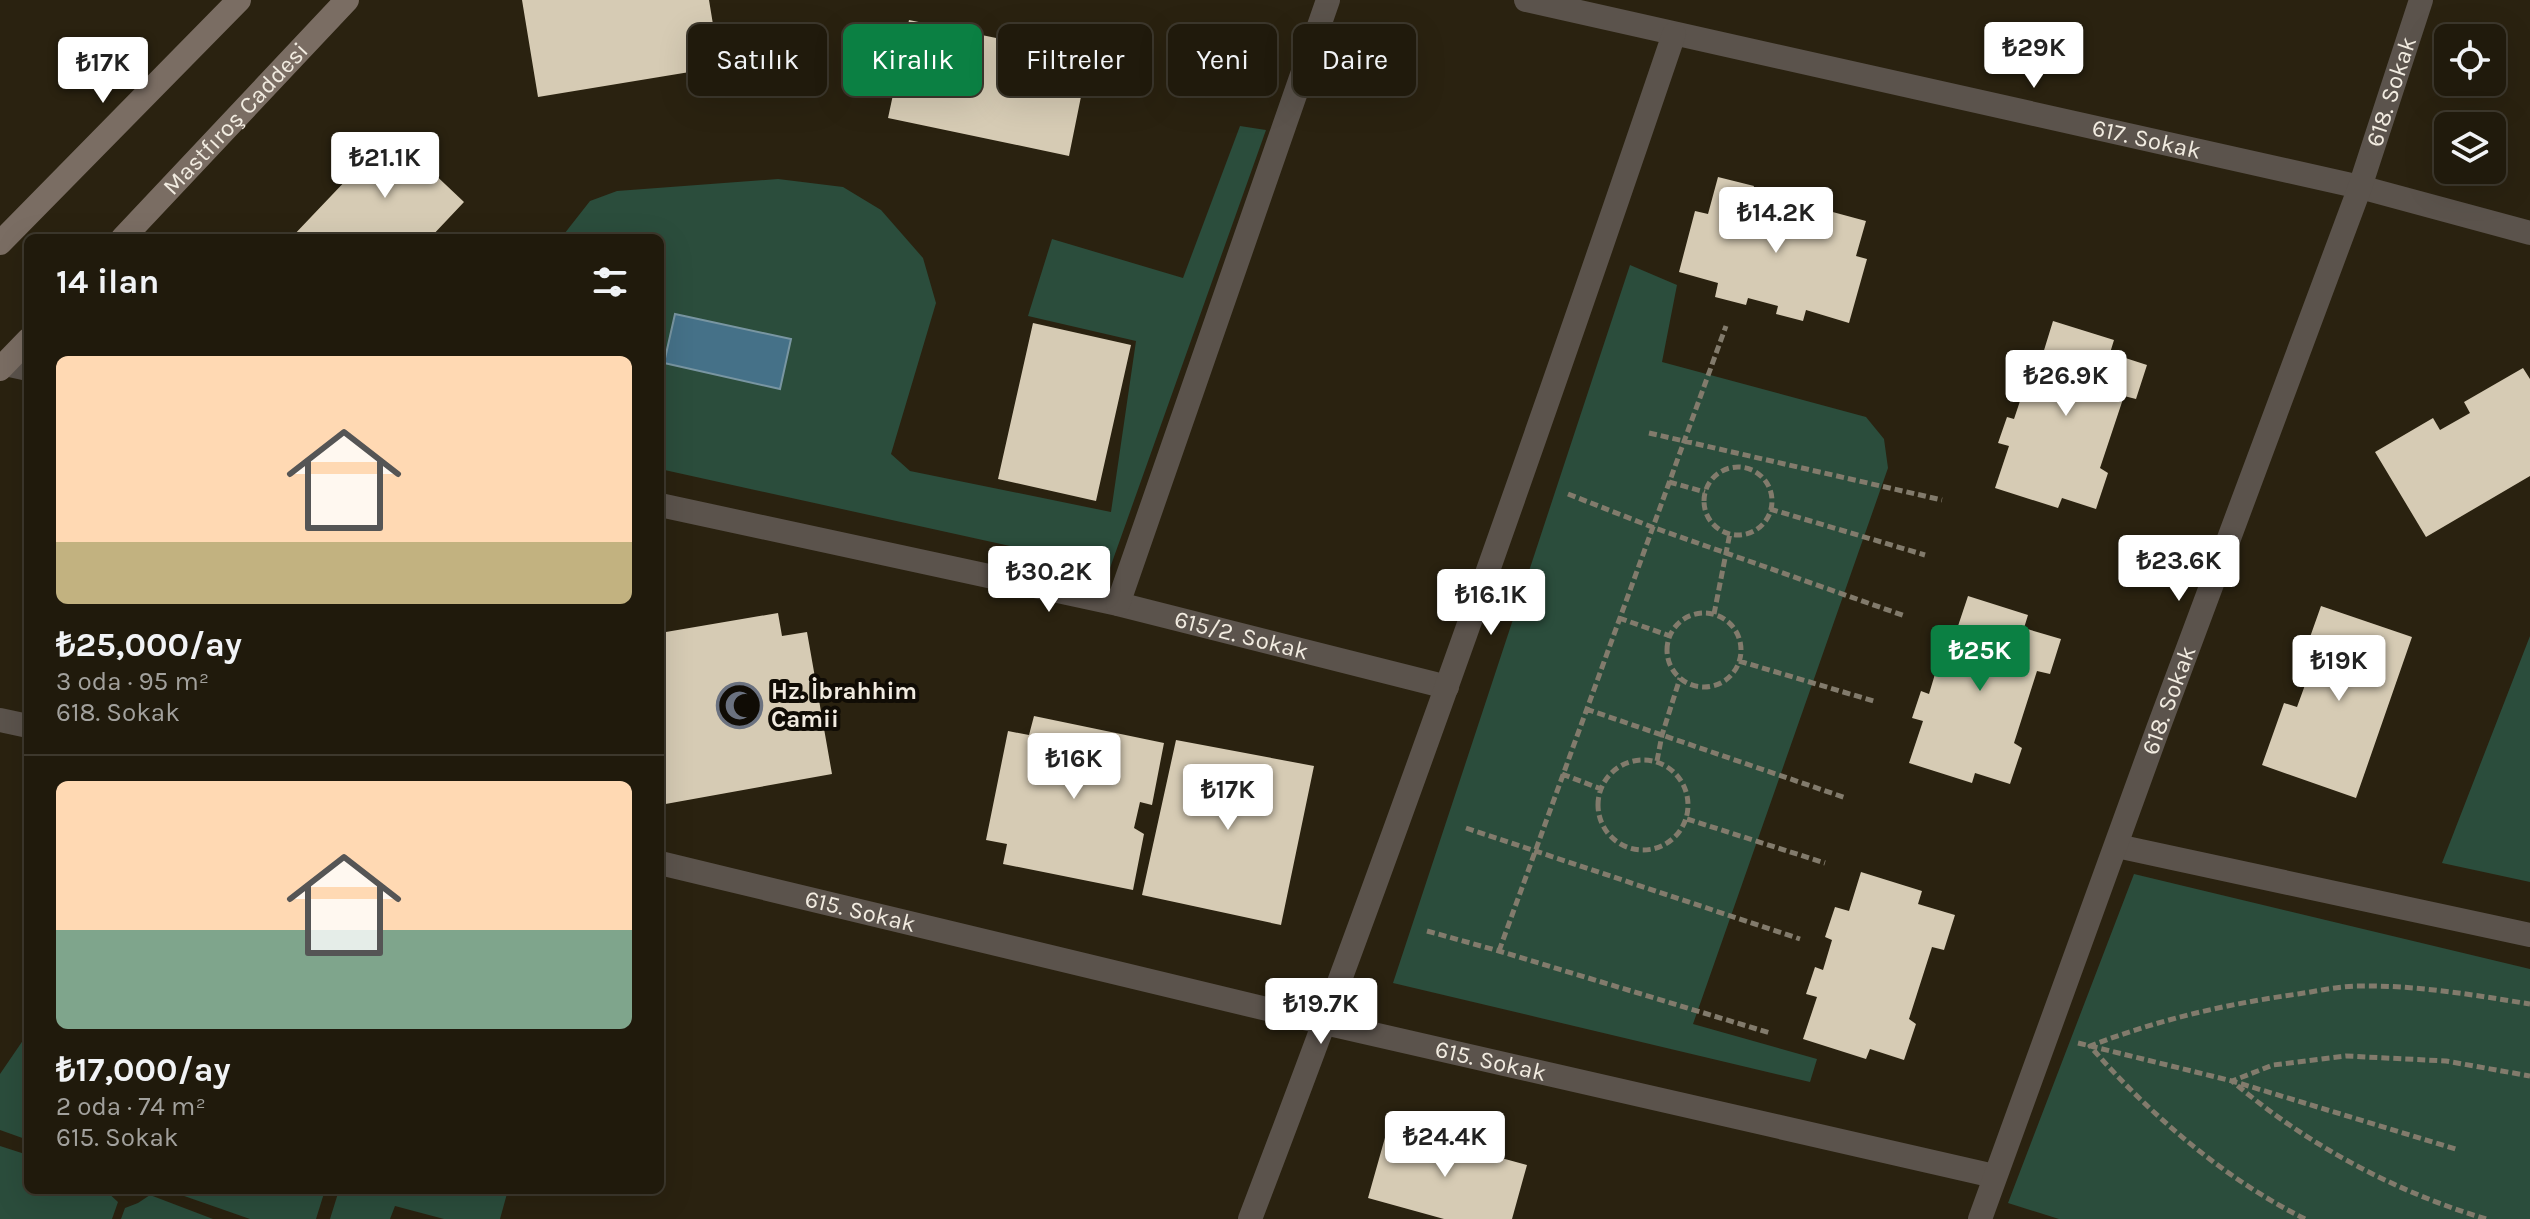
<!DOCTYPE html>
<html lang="tr">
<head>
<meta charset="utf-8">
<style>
  body { margin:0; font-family:Karla,sans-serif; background:#2d271a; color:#f1f3f6; height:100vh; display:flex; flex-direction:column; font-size:30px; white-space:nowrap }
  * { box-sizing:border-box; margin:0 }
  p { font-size:26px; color:#a2a19d }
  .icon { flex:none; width:44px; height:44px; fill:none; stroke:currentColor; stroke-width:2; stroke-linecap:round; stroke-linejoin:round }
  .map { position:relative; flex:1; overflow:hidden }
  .details { position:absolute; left:24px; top:234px; width:640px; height:960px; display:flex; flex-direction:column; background:#201a0c; border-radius:12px; box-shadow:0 8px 32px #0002,0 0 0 2px #3d382d }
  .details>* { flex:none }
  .hud { position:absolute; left:688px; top:24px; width:760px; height:72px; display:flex; gap:16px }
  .controls { position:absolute; left:2434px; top:24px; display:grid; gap:16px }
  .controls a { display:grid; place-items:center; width:72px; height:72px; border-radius:12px; background:#201a0c; box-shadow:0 8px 32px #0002,0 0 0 2px #3d382d; font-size:40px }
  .price { position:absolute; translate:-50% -68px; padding:0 18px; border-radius:8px; background:#fff; color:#222; font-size:26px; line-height:52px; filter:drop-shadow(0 2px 4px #0008) }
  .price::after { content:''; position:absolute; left:50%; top:48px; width:24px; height:18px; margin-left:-12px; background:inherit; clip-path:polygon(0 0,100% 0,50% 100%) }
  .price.selected { background:#0b8043; color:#fff }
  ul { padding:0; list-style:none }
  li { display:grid; align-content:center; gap:16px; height:424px; padding:0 32px }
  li+li { border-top:2px solid #3d382d }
  li span { display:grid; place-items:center; height:248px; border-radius:12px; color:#555 }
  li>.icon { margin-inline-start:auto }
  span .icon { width:144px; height:144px; fill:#fffc; stroke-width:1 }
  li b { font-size:34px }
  h2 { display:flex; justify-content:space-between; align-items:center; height:96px; padding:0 32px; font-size:34px }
  .tag { padding:0 28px; border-radius:12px; background:#201a0c; box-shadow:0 8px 32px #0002,0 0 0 2px #3d382d; font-size:28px; line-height:72px }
  .tag.selected { background:#0b8043; color:#fff }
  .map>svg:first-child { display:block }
</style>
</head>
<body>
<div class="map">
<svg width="2530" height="1219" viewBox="0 0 2530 1219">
  <rect width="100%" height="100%" fill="#2a2210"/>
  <path fill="#2b4d3c" d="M1240,126L1266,130L1110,568L660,469V238H561L590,201L617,191L778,179L843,187L881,210L923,258L936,303L891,454L910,471L1111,512L1136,341L1028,316L1052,239L1183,278Z
    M1630,265L1677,285L1662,362L1866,417L1884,439L1888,468L1693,1024L1817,1059L1810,1082L1393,983Z
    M2530,636V882L2442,863Z
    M2134,874L2530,969V1219H2059L2008,1203Z
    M28,1033V1140L0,1130V1074Z
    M0,1146L28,1155V1190H105L118,1202L112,1219H0Z
    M167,1190H325L316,1219H250Z
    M339,1190H508L500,1219H444L395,1206L390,1219H330Z
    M150,1195L213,1219H121L125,1208L138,1203Z"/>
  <path fill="#457188" stroke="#7996a2" stroke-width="2" d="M675,314L791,339L780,389L664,363Z"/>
  <path fill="#d6cbb4" d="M522,0H709L720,67L538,97Z
    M909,20L1089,57L1069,156L888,118Z
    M391,133L464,202L430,238H291Z
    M1718,177L1754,186L1750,199L1824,219L1829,211L1866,221L1856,256L1867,259L1849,323L1806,310L1803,321L1776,314L1778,306L1748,298L1746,305L1715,297L1718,283L1679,272L1695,211L1708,214Z
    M2053,321L2114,340L2110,353L2147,365L2136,399L2124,396L2100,468L2108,473L2096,509L2062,498L2058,508L1995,488L2009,446L1998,443L2007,417L2014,419L2024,389L2017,386L2027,356L2041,360Z
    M1033,323L1131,345L1096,501L998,479Z
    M2523,368L2530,379V476L2426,537L2375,452L2433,418L2440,430L2470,413L2464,402Z
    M1968,596L2028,615L2024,628L2061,639L2050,674L2037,671L2014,743L2022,748L2010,784L1975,773L1972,783L1909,763L1923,721L1912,718L1921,691L1929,694L1938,664L1931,661L1941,631L1955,635Z
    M2321,606L2412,637L2356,798L2262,765L2284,703L2297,707L2309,674L2298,671Z
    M778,613L782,636L807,632L832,774L660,805V633Z
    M1034,716L1164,743L1152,805L1140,802L1134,828L1144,834L1133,890L1003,864L1007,844L986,840L1008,731L1029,735Z
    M1176,740L1314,766L1281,925L1142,895Z
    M1861,872L1922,891L1918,904L1955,915L1944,950L1932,947L1909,1019L1916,1024L1904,1060L1870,1049L1866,1059L1803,1039L1817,997L1806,994L1815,967L1823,970L1832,940L1825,937L1835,907L1849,911Z
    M1388,1127L1527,1165L1512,1219H1444L1368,1198Z"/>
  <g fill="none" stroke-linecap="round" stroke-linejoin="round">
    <path stroke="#827b6c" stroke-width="5" stroke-dasharray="8 4" stroke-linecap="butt" d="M1649,433L1942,500
      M1704 501a34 34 0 1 1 68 0a34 34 0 1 1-68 0Z
      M1669,482L1705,492
      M1568,494L1652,527L1905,616
      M1770,509L1925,555
      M1667 650a37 37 0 1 1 74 0a37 37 0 1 1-74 0Z
      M1714,614L1730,533
      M1619,618L1670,636
      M1739,661L1877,702
      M1586,709L1846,798
      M1598 805a45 45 0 1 1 90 0a45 45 0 1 1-90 0Z
      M1657,761L1662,735L1680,678
      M1562,774L1601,789
      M1687,819L1825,863
      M1466,828L1800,939
      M1427,931L1499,951L1770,1033
      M1499,951L1726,326
      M2078,1043L2232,1081L2459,1150
      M2305,1219C2223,1178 2149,1114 2090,1046C2157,1020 2226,1004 2298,994C2318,991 2339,986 2359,986C2416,985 2474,995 2530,1004
      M2486,1219C2393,1191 2306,1144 2232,1081L2273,1065L2346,1056L2446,1061L2530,1076"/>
    <g stroke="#5b534c" stroke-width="24">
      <path id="s1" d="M1526,0L2360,187L2530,233"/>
      <path d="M5,364L28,369"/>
      <path id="s2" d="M660,505L1118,604L1447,687"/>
      <path d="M1118,604L1328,0"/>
      <path d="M0,720L28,726"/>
      <path d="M2117,846L2530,935"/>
      <path id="s3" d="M660,863L1325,1023L1994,1176"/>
      <path d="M1250,1219C1400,827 1539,431 1674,34"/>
      <path id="s4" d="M1980,1219L2159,726L2360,187L2421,0"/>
    </g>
    <g stroke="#7a6d63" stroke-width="24">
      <path id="s5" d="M123,238L347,0"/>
      <path d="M0,243L239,0"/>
      <path d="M0,369L28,340"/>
    </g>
  </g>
  <defs>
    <symbol id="mosque-ring" viewBox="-11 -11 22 22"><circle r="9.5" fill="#100c05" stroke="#6b7280" stroke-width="1.5"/><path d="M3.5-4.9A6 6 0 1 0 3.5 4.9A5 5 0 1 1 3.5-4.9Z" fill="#6b7280"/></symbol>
  </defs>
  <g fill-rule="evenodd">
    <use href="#mosque-ring" x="714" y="680" width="51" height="51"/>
  </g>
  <g text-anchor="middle" stroke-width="8" stroke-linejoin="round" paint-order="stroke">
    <g font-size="24" fill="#f1ebe0" stroke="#100c05">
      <text dy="8" stroke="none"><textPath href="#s4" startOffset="1200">618. Sokak</textPath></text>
      <text dy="8" stroke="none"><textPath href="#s5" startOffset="164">Mastfıroş Caddesi</textPath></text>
      <text dy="8" stroke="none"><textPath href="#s1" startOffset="636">617. Sokak</textPath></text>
      <text dy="8" stroke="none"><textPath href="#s2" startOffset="596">615/2. Sokak</textPath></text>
      <text dy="8" stroke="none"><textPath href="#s4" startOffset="552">618. Sokak</textPath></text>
      <text dy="8" stroke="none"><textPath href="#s3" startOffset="206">615. Sokak</textPath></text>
      <text dy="8" stroke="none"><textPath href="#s3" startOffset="854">615. Sokak</textPath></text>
    </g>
    <g font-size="24" font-weight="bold" fill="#f1ebe0" stroke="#100c05" text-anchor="start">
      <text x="771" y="699">Hz. İbrahhim<tspan x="771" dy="28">Camii</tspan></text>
    </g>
  </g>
</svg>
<div class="controls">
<a><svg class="icon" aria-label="locate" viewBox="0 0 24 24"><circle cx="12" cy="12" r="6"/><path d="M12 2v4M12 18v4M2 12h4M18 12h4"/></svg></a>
<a><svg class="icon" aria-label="layers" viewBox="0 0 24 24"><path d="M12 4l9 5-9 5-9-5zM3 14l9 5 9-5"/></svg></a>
</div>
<b class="price" style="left:2034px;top:90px">₺29K</b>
<b class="price" style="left:103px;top:105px">₺17K</b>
<b class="price" style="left:385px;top:200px">₺21.1K</b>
<b class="price" style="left:1776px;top:255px">₺14.2K</b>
<b class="price" style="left:2066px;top:418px">₺26.9K</b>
<b class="price" style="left:2179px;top:603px">₺23.6K</b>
<b class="price" style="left:1049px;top:614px">₺30.2K</b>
<b class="price" style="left:1491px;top:637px">₺16.1K</b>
<b class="price selected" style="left:1980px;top:693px">₺25K</b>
<b class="price" style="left:2339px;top:703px">₺19K</b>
<b class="price" style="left:1074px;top:801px">₺16K</b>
<b class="price" style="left:1228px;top:832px">₺17K</b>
<b class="price" style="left:1321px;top:1046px">₺19.7K</b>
<b class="price" style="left:1445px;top:1179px">₺24.4K</b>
<div class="hud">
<a class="tag">Satılık</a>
<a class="tag selected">Kiralık</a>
<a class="tag">Filtreler</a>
<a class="tag">Yeni</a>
<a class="tag">Daire</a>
</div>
<section class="details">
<h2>14 ilan<svg class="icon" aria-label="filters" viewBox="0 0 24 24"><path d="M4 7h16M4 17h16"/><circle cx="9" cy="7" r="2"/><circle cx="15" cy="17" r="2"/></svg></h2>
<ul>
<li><span style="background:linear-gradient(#ffd9b3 75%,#c2b280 0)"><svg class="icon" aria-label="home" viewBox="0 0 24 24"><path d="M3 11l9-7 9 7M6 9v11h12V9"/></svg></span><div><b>₺25,000/ay</b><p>3 oda · 95 m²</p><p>618. Sokak</p></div></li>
<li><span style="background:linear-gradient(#ffd9b3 60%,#7fa58c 0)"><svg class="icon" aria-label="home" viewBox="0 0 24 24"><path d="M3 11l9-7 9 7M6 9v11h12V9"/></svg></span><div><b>₺17,000/ay</b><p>2 oda · 74 m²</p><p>615. Sokak</p></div></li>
</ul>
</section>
</div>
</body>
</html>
